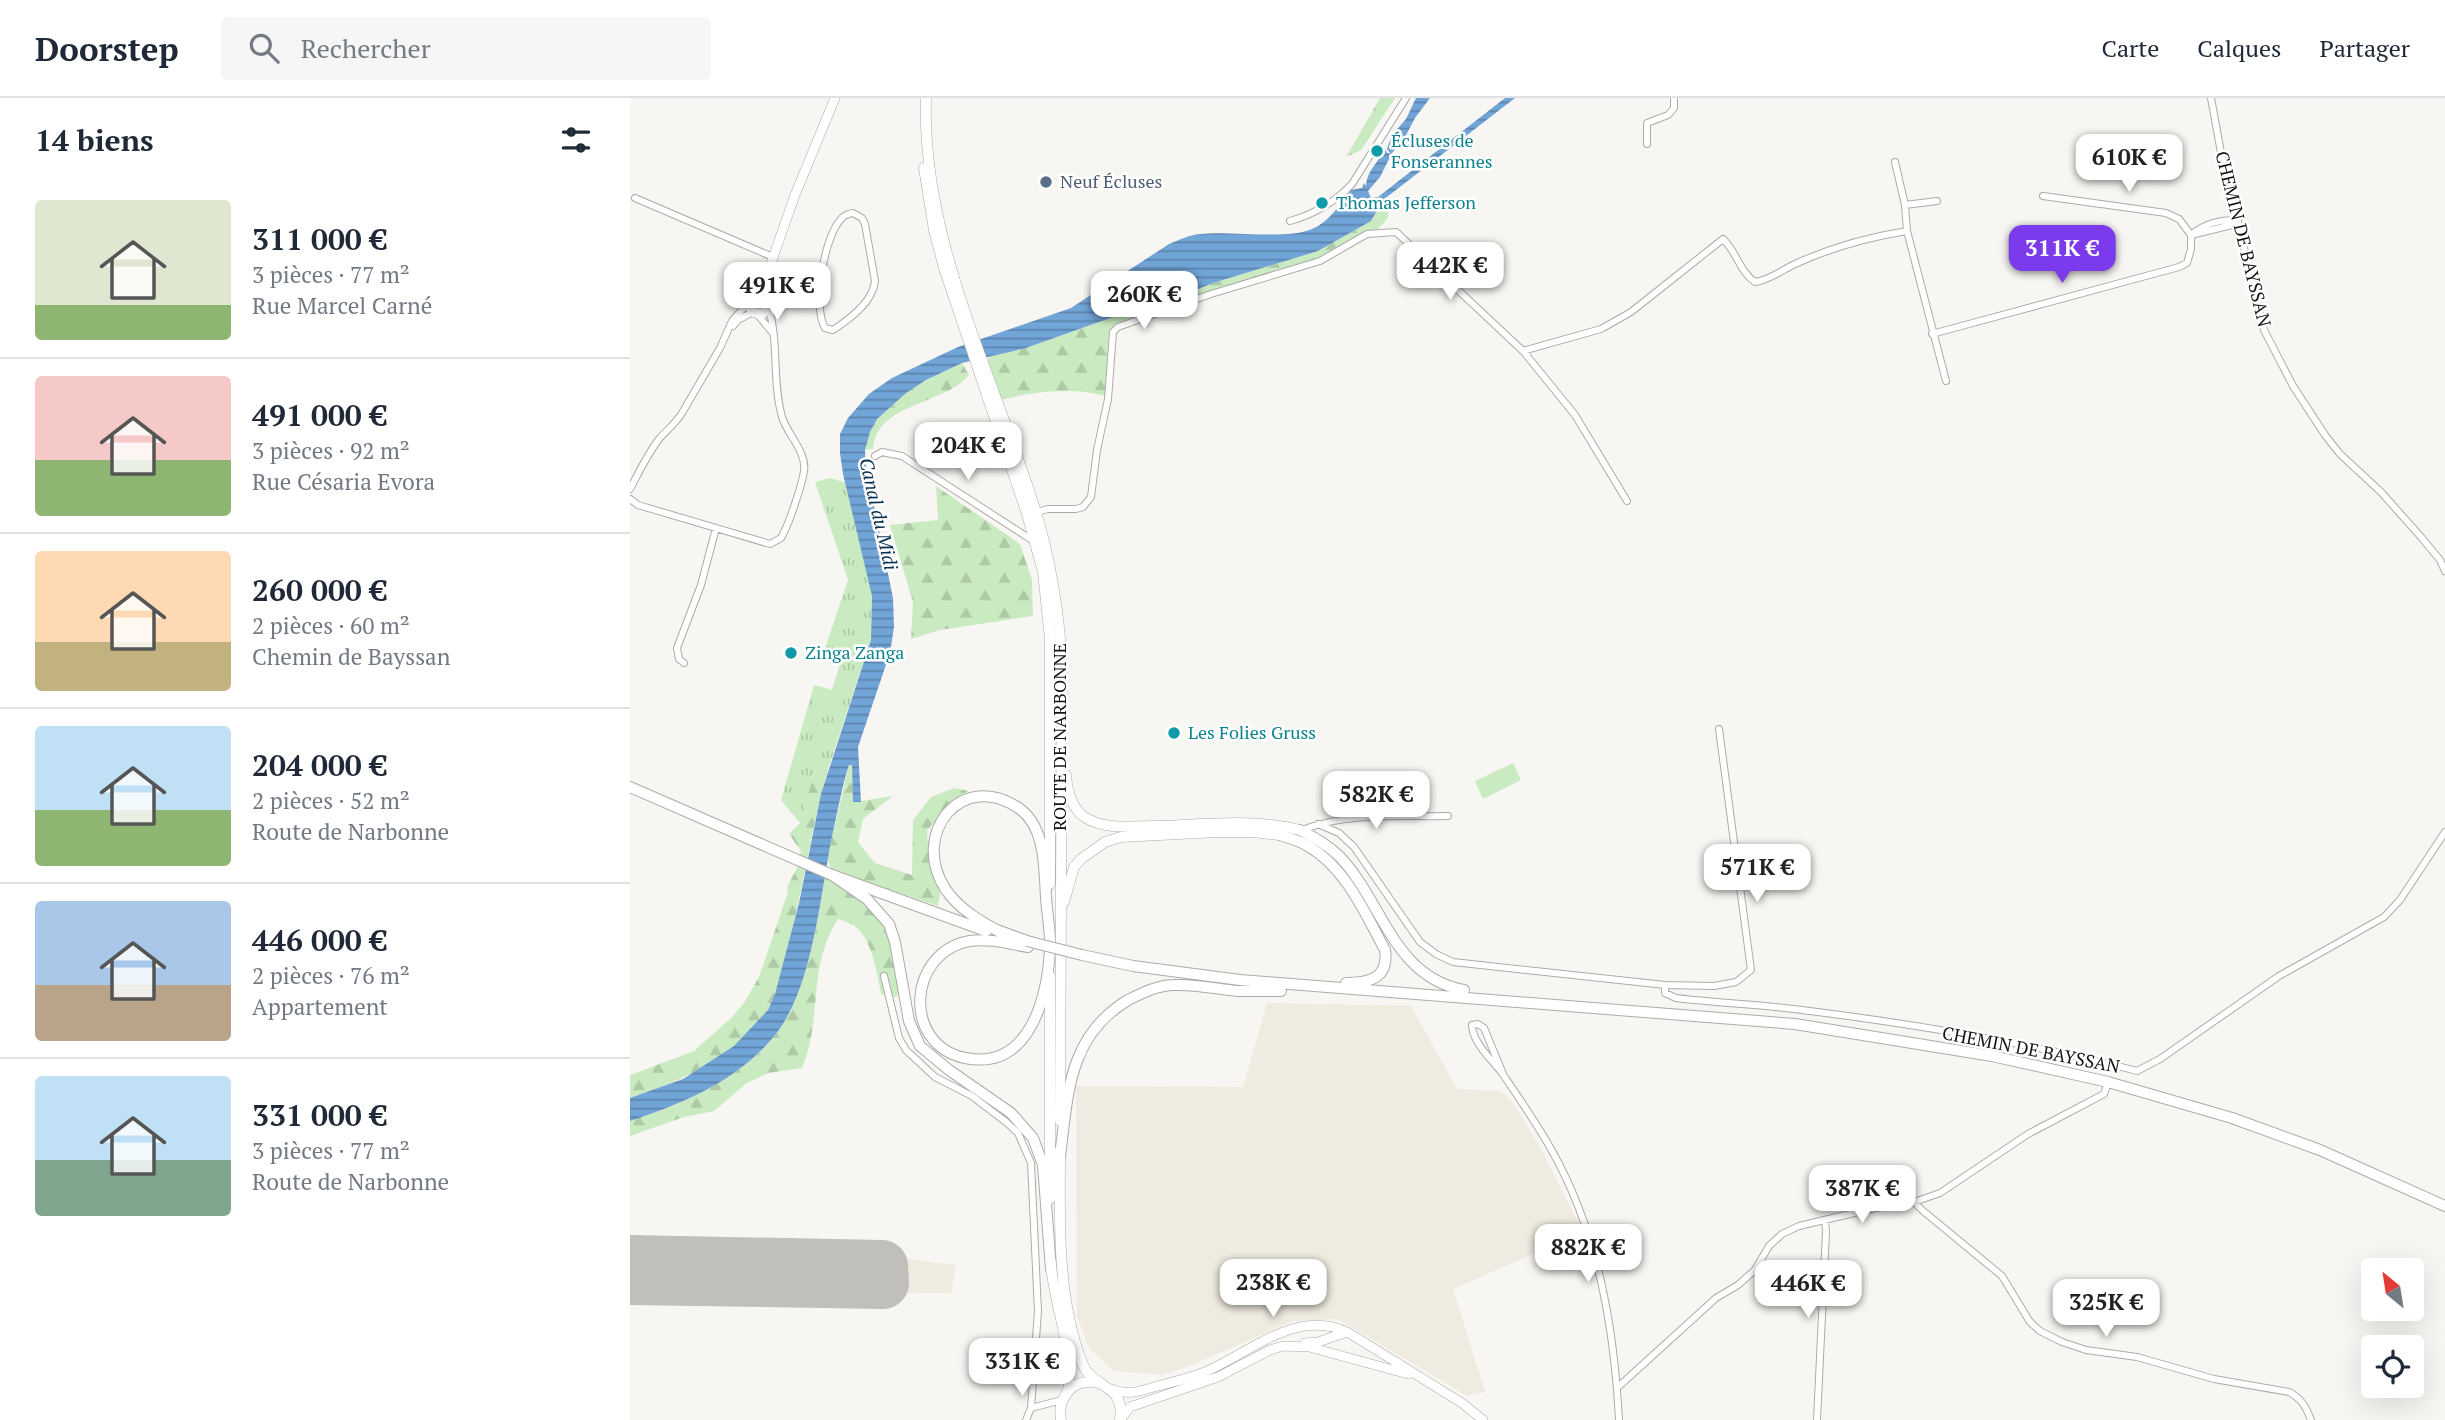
<!DOCTYPE html>
<html lang="fr">
<head>
<meta charset="utf-8">
<style>
  body { margin:0; font-family:"PT Serif",serif; background:#f6f6f7; color:#1f2937; height:100vh; display:flex; flex-direction:column; font-size:26px; white-space:nowrap }
  * { box-sizing:border-box; margin:0 }
  p { font-size:23px; color:#747a83 }
  .icon { flex:none; width:38px; height:38px; fill:none; stroke:currentColor; stroke-width:2; stroke-linecap:round; stroke-linejoin:round }
  .map { position:relative; flex:1; overflow:hidden }
  .panel { display:flex; flex-direction:column; background:#fff; width:630px }
  .panel>* { flex:none }
  .needle { width:46px; rotate:330deg }
  .controls { position:absolute; left:1731px; top:1160px; display:grid; gap:14px }
  .controls a { display:grid; place-items:center; width:63px; height:63px; border-radius:7px; background:#fff; box-shadow:0 7px 28px #0002; font-size:35px }
  .price { position:absolute; translate:-50% -60px; padding:0 16px; border-radius:14px; background:#fff; color:#222; font-size:23px; line-height:46px; filter:drop-shadow(0 2px 4px #0008) }
  .price::after { content:''; position:absolute; left:50%; top:42px; width:21px; height:16px; margin-left:-10px; background:inherit; clip-path:polygon(0 0,100% 0,50% 100%) }
  .price.on { background:#7c3aed; color:#fff }
  ul { padding:0; list-style:none }
  li { display:flex; align-items:center; gap:21px; height:175px; padding:0 35px }
  li+li { border-top:2px solid #e0e1e3 }
  li span { display:grid; place-items:center; flex:none; width:196px; height:140px; border-radius:7px; color:#555 }
  li>.icon { margin-inline-start:auto }
  span .icon { width:84px; height:84px; fill:#fffc; stroke-width:1 }
  li b { font-size:30px }
  h2 { display:flex; justify-content:space-between; align-items:center; height:84px; padding:0 35px; font-size:30px }
  header { display:flex; align-items:center; gap:42px; box-sizing:border-box; height:98px; padding:0 35px; background:#fff; border-bottom:2px solid #e0e1e3 }
  header strong { font-size:33px }
  nav { display:flex; gap:38px; margin-inline-start:auto; font-size:24px }
  .search { width:490px; height:63px; background:#f6f6f7; display:flex; align-items:center; gap:18px; box-sizing:border-box; padding:0 24px; border-radius:7px; color:#747a83; font-size:26px }
  main { display:flex; flex:1; min-height:0 }
  .map>svg:first-child { display:block }
</style>
</head>
<body>
<header>
<strong>Doorstep</strong>
<div class="search"><svg class="icon" aria-label="search" viewBox="0 0 24 24"><circle cx="10" cy="10" r="6"/><path d="M15 15l6 6"/></svg>Rechercher</div>
<nav><a>Carte</a><a>Calques</a><a>Partager</a></nav>
</header>
<main>
<section class="panel">
<h2>14 biens<svg class="icon" aria-label="filters" viewBox="0 0 24 24"><path d="M4 7h16M4 17h16"/><circle cx="9" cy="7" r="2"/><circle cx="15" cy="17" r="2"/></svg></h2>
<ul>
<li><span style="background:linear-gradient(#dfe7d0 75%,#8fb573 0)"><svg class="icon" aria-label="home" viewBox="0 0 24 24"><path d="M3 11l9-7 9 7M6 9v11h12V9"/></svg></span><div><b>311 000 €</b><p>3 pièces · 77 m²</p><p>Rue Marcel Carné</p></div></li>
<li><span style="background:linear-gradient(#f6c9c9 60%,#8fb573 0)"><svg class="icon" aria-label="home" viewBox="0 0 24 24"><path d="M3 11l9-7 9 7M6 9v11h12V9"/></svg></span><div><b>491 000 €</b><p>3 pièces · 92 m²</p><p>Rue Césaria Evora</p></div></li>
<li><span style="background:linear-gradient(#ffd9b3 65%,#c2b280 0)"><svg class="icon" aria-label="home" viewBox="0 0 24 24"><path d="M3 11l9-7 9 7M6 9v11h12V9"/></svg></span><div><b>260 000 €</b><p>2 pièces · 60 m²</p><p>Chemin de Bayssan</p></div></li>
<li><span style="background:linear-gradient(#bfe0f5 60%,#8fb573 0)"><svg class="icon" aria-label="home" viewBox="0 0 24 24"><path d="M3 11l9-7 9 7M6 9v11h12V9"/></svg></span><div><b>204 000 €</b><p>2 pièces · 52 m²</p><p>Route de Narbonne</p></div></li>
<li><span style="background:linear-gradient(#a9c7e8 60%,#b9a48a 0)"><svg class="icon" aria-label="home" viewBox="0 0 24 24"><path d="M3 11l9-7 9 7M6 9v11h12V9"/></svg></span><div><b>446 000 €</b><p>2 pièces · 76 m²</p><p>Appartement</p></div></li>
<li><span style="background:linear-gradient(#bfe0f5 60%,#7fa58c 0)"><svg class="icon" aria-label="home" viewBox="0 0 24 24"><path d="M3 11l9-7 9 7M6 9v11h12V9"/></svg></span><div><b>331 000 €</b><p>3 pièces · 77 m²</p><p>Route de Narbonne</p></div></li>
</ul>
</section>
<div class="map">
<svg width="1815" height="1322" viewBox="0 0 1815 1322">
  <defs>
    <pattern id="grass-tufts" width="24" height="20" patternUnits="userSpaceOnUse" patternTransform="scale(1.75)"><rect width="24" height="20" fill="#caebc2"/><path d="M3 7l-1-3M5 7V3M7 7l1-3M15 17l-1-3M17 17v-4M19 17l1-3" fill="none" stroke="#adc9a6"/></pattern>
    <pattern id="forest-firs" width="22" height="20" patternUnits="userSpaceOnUse" patternTransform="scale(1.75)"><rect width="22" height="20" fill="#caebc2"/><path d="M5 1l3.5 6h-7zM16 11l3.5 6h-7z" fill="#adc9a6"/></pattern>
    <pattern id="water-rules" width="6" height="5" patternUnits="userSpaceOnUse" patternTransform="scale(1.75)"><rect width="6" height="5" fill="#71a4d7"/><path d="M0 2.5h6" fill="none" stroke="#5c84ad"/></pattern>
  </defs>
  <rect width="100%" height="100%" fill="#f8f6f2"/>
  <path fill="#f0ebe0" d="M637,905L781,908L827,991L871,993L881,1002L910,1049L953,1134L823,1191L855,1294L837,1298L708,1221L663,1223L562,1267L531,1277L483,1273L459,1250L447,1218L446,988L613,989Z
    M169,1149L326,1167L321,1195L0,1193V1157L157,1158Z"/>
  <path fill="url(#grass-tufts)" d="M200,380L216,385L242,498L241,542L198,671L186,668L170,725L151,702L184,587L202,592L212,559L194,553L218,482L185,384Z"/>
  <path fill="url(#forest-firs)" d="M750,0H765L731,52L716,59Z
    M751,106L759,109L758,120L745,134L703,156L581,196L483,234L478,299C453,291 426,292 399,296C387,297 379,302 367,301L356,269L360,257L396,250L497,214L543,202L583,185L688,153L742,122Z
    M332,265L339,277C315,307 246,305 243,351L235,352C238,341 240,331 246,322C266,294 303,279 332,265Z
    M306,388L390,446L402,482L403,518L310,532L281,541L283,504L260,427L308,422Z
    M219,667H222L224,704L263,698L233,721L228,744L245,765L282,777L283,722L301,699L324,690L338,693L314,711L297,733L299,763L310,794L308,808L202,772L197,761Z
    M186,668L198,671C180,734 172,800 154,863C149,880 146,899 137,913C104,960 52,983 0,1000V977L64,953L101,920L114,905L129,879L158,794L157,789L168,768L171,753L159,736L170,725Z
    M195,776L252,816L273,890L266,899L251,896C248,878 242,844 228,831C224,826 214,823 208,821C177,869 193,919 172,970L138,975L117,985L84,1013L54,1019L0,1038V1023C54,1005 108,983 145,937C177,897 187,826 195,776Z"/>
  <path fill="#caebc2" d="M883,665L891,682L853,701L845,683Z"/>
  <path fill="url(#water-rules)" d="M786,0H800L785,20L774,41L762,55L750,79L738,93L741,100L748,99L875,0H885L753,102L741,123L688,153L583,185L542,202L497,214L396,250L332,265L296,282L276,295L247,321L240,334L235,352L236,369L263,500L264,529L260,555L228,649L231,704H223L222,667H219C212,688 208,712 203,734C190,794 184,889 145,937C108,983 54,1005 0,1023V1000L53,981L104,948L138,912L145,896L169,805L191,696L241,542L242,498L213,376L210,355V336L218,320L239,296L262,280L328,249L441,210L539,146C549,142 559,137 570,136C603,132 663,144 688,128C702,119 712,105 721,92L732,90L734,85L736,88C737,72 749,64 755,51L757,55H760L757,51L762,37L776,21Z"/>
  <g fill="none" stroke-linecap="round" stroke-linejoin="round">
    <path stroke="#c0bfbc" stroke-width="52" d="M0,1163L252,1168L253,1185L0,1181"/>
    <defs>
      <path id="street" d="M1581,0L1592,60L1634,232L1663,288L1695,337L1710,356L1751,394L1791,439L1810,462L1815,473
        M1017,46V25L1038,17L1044,10V0
        M1265,64L1275,107L1277,133L1316,283
        M1413,98L1536,115L1549,121L1561,137
        M5,100L143,159
        M1275,107L1307,103
        M223,115L232,120L235,126L245,183C243,204 220,221 203,232L195,230C182,208 194,136 213,119C215,117 221,115 223,115Z
        M660,123C685,116 704,105 722,86L776,0
        M1561,137L1602,127L1608,123
        M140,205H189
        M127,216L142,234
        M103,228L108,222L123,214
        M1302,236L1549,169L1557,165L1561,151V137C1573,126 1593,120 1608,123
        M893,253L971,231L1001,214L1093,141C1106,153 1110,174 1125,184C1140,182 1152,172 1165,166C1200,150 1239,139 1277,133
        M245,358L252,354L272,358L405,444
        M0,391C9,374 17,357 29,341C37,332 46,325 52,315L90,250L102,223L118,205
        M0,401L8,407L140,446L151,440C158,429 172,387 174,373C177,354 157,336 152,319C142,283 149,246 139,211
        M403,415L418,411H446L453,409L461,399L467,352L478,301L483,234L488,229L581,196L690,163L737,136L766,134L893,253L945,317L997,403
        M54,565L49,561L47,550L71,487L86,430
        M688,726L709,735L724,749L790,844L806,856L823,864L1035,887L1084,888L1106,884L1121,872L1089,631
        M672,732C717,714 771,719 818,718
        M254,878L269,940L276,952L305,979L342,998L376,1024L388,1035L401,1065L408,1213L401,1310
        M1035,887V895L1046,900C1086,905 1125,906 1164,911C1277,925 1397,944 1507,973L1530,961L1649,878L1754,819L1770,802L1815,734
        M873,976L854,930L848,926L842,927C842,944 862,962 872,975C889,1000 907,1026 921,1051C968,1134 984,1228 989,1322
        M1284,1104L1292,1112L1372,1178L1400,1224L1410,1233L1432,1244L1456,1252L1507,1259L1584,1281L1659,1294C1672,1301 1676,1309 1681,1322
        M987,1290L1086,1200L1108,1187L1125,1172L1139,1148L1152,1136L1169,1128L1245,1110L1284,1104L1310,1095L1398,1036L1474,996L1478,984
        M396,1322L401,1310L432,1302
        M1187,1322L1196,1134L1195,1122"/>
      <path id="secondary" d="M139,171L140,208L134,215H125L119,209V202L130,188L139,171L165,97L205,0
        M675,1245L688,1244L717,1234
        M481,1291C501,1298 509,1293 528,1288C543,1284 560,1280 575,1274C620,1255 667,1209 719,1235L832,1305L853,1322
        M490,1322L500,1309L588,1279L640,1252L653,1248L679,1249L778,1276"/>
      <path id="primary" d="M296,0C291,142 365,281 406,414C421,464 429,514 432,566L430,1023
        M294,70L304,132L314,170L397,416L413,474L420,541V786
        M436,677C437,692 442,712 456,720C476,732 502,728 525,728C572,727 624,720 670,732
        M434,804L444,769L451,761L475,744L491,739L587,734H623L650,737
        M420,878V1101
        M430,1052C430,1116 427,1182 445,1244C448,1254 452,1270 460,1277C477,1293 494,1292 490,1322
        M421,1165C422,1201 448,1265 437,1294
        M431,1322C427,1299 444,1279 468,1285"/>
      <path id="highway" d="M0,689L202,777L356,833
        M670,732C685,740 698,747 710,759C753,804 763,879 834,892
        M650,737C658,740 668,742 676,747C715,768 735,815 755,852C759,880 740,885 716,885
        M202,777L237,801L259,826L265,844L279,923L290,948L319,972L381,1015L403,1040L413,1067L421,1171
        M364,831L397,843
        M370,834C350,823 329,811 316,792C279,736 332,670 390,711C416,730 414,771 416,799C417,817 421,835 420,852C417,901 399,973 335,960C272,947 277,854 340,843C359,840 380,846 398,849
        M452,857L503,868L610,882L1165,926L1362,958L1478,984L1602,1020L1690,1052L1815,1108
        M430,1058C438,996 438,938 498,902C512,895 528,887 544,887C565,886 587,891 608,893C623,893 637,893 651,893"/>
    </defs>
    <use href="#street" stroke="#adaba8" stroke-width="8"/>
    <use href="#secondary" stroke="#adaba8" stroke-width="10"/>
    <use href="#primary" stroke="#adaba8" stroke-width="11"/>
    <use href="#highway" stroke="#adaba8" stroke-width="12"/>
    <use href="#street" stroke="#fff" stroke-width="6"/>
    <use href="#secondary" stroke="#fff" stroke-width="9"/>
    <use href="#primary" stroke="#fff" stroke-width="10"/>
    <use href="#highway" stroke="#fff" stroke-width="10"/>
    <defs>
      <path id="highway-bridge" d="M397,843L452,857"/>
    </defs>
    <use href="#highway-bridge" stroke="#adaba8" stroke-width="12" stroke-linecap="butt"/>
    <use href="#highway-bridge" stroke="#fff" stroke-width="10"/>
  </g>
  <g fill="#0f9aa8" stroke="#fff" stroke-width="2.5">
    <circle cx="747" cy="53" r="7"/>
    <circle cx="692" cy="105" r="7"/>
    <circle cx="161" cy="555" r="7"/>
    <circle cx="544" cy="635" r="7"/>
  </g>
  <circle fill="#5c6f8a" stroke="#fff" stroke-width="2.5" cx="416" cy="84" r="7"/>
  <g text-anchor="middle" stroke-width="5" stroke-linejoin="round" paint-order="stroke">
    <g font-size="18" fill="#0d838f" stroke="#fff" text-anchor="start">
      <text x="761" y="49">Écluses de<tspan x="761" dy="21">Fonserannes</tspan></text>
      <text x="706" y="111">Thomas Jefferson</text>
      <text x="175" y="561">Zinga Zanga</text>
      <text x="558" y="641">Les Folies Gruss</text>
    </g>
    <g font-size="18" fill="#4e5e75" stroke="#fff" text-anchor="start">
      <text x="430" y="90">Neuf Écluses</text>
    </g>
    <g font-size="18" fill="#141312" stroke="#fff">
      <text transform="translate(1613 141) rotate(76)" y="6">CHEMIN DE BAYSSAN</text>
      <text transform="translate(430 639) rotate(-90)" y="6">ROUTE DE NARBONNE</text>
      <text transform="translate(1401 952) rotate(11)" y="6">CHEMIN DE BAYSSAN</text>
    </g>
    <g font-size="19" font-style="italic" fill="#052d4e" stroke="#fff">
      <text transform="translate(249 416) rotate(77)" y="7">Canal du Midi</text>
    </g>
  </g>
</svg>
<div class="controls">
<a><svg class="needle" viewBox="-14 -14 28 28"><path d="M0-13l5 13h-10z" fill="#e53935"/><path d="M0 13l5-13h-10z" fill="#747a83"/></svg></a>
<a><svg class="icon" aria-label="locate" viewBox="0 0 24 24"><circle cx="12" cy="12" r="6"/><path d="M12 2v4M12 18v4M2 12h4M18 12h4"/></svg></a>
</div>
<b class="price" style="left:1499px;top:96px">610K €</b>
<b class="price on" style="left:1432px;top:187px">311K €</b>
<b class="price" style="left:820px;top:204px">442K €</b>
<b class="price" style="left:147px;top:224px">491K €</b>
<b class="price" style="left:514px;top:233px">260K €</b>
<b class="price" style="left:338px;top:384px">204K €</b>
<b class="price" style="left:746px;top:733px">582K €</b>
<b class="price" style="left:1127px;top:806px">571K €</b>
<b class="price" style="left:1232px;top:1127px">387K €</b>
<b class="price" style="left:958px;top:1186px">882K €</b>
<b class="price" style="left:643px;top:1221px">238K €</b>
<b class="price" style="left:1178px;top:1222px">446K €</b>
<b class="price" style="left:1476px;top:1241px">325K €</b>
<b class="price" style="left:392px;top:1300px">331K €</b>
</div>
</main>
</body>
</html>
